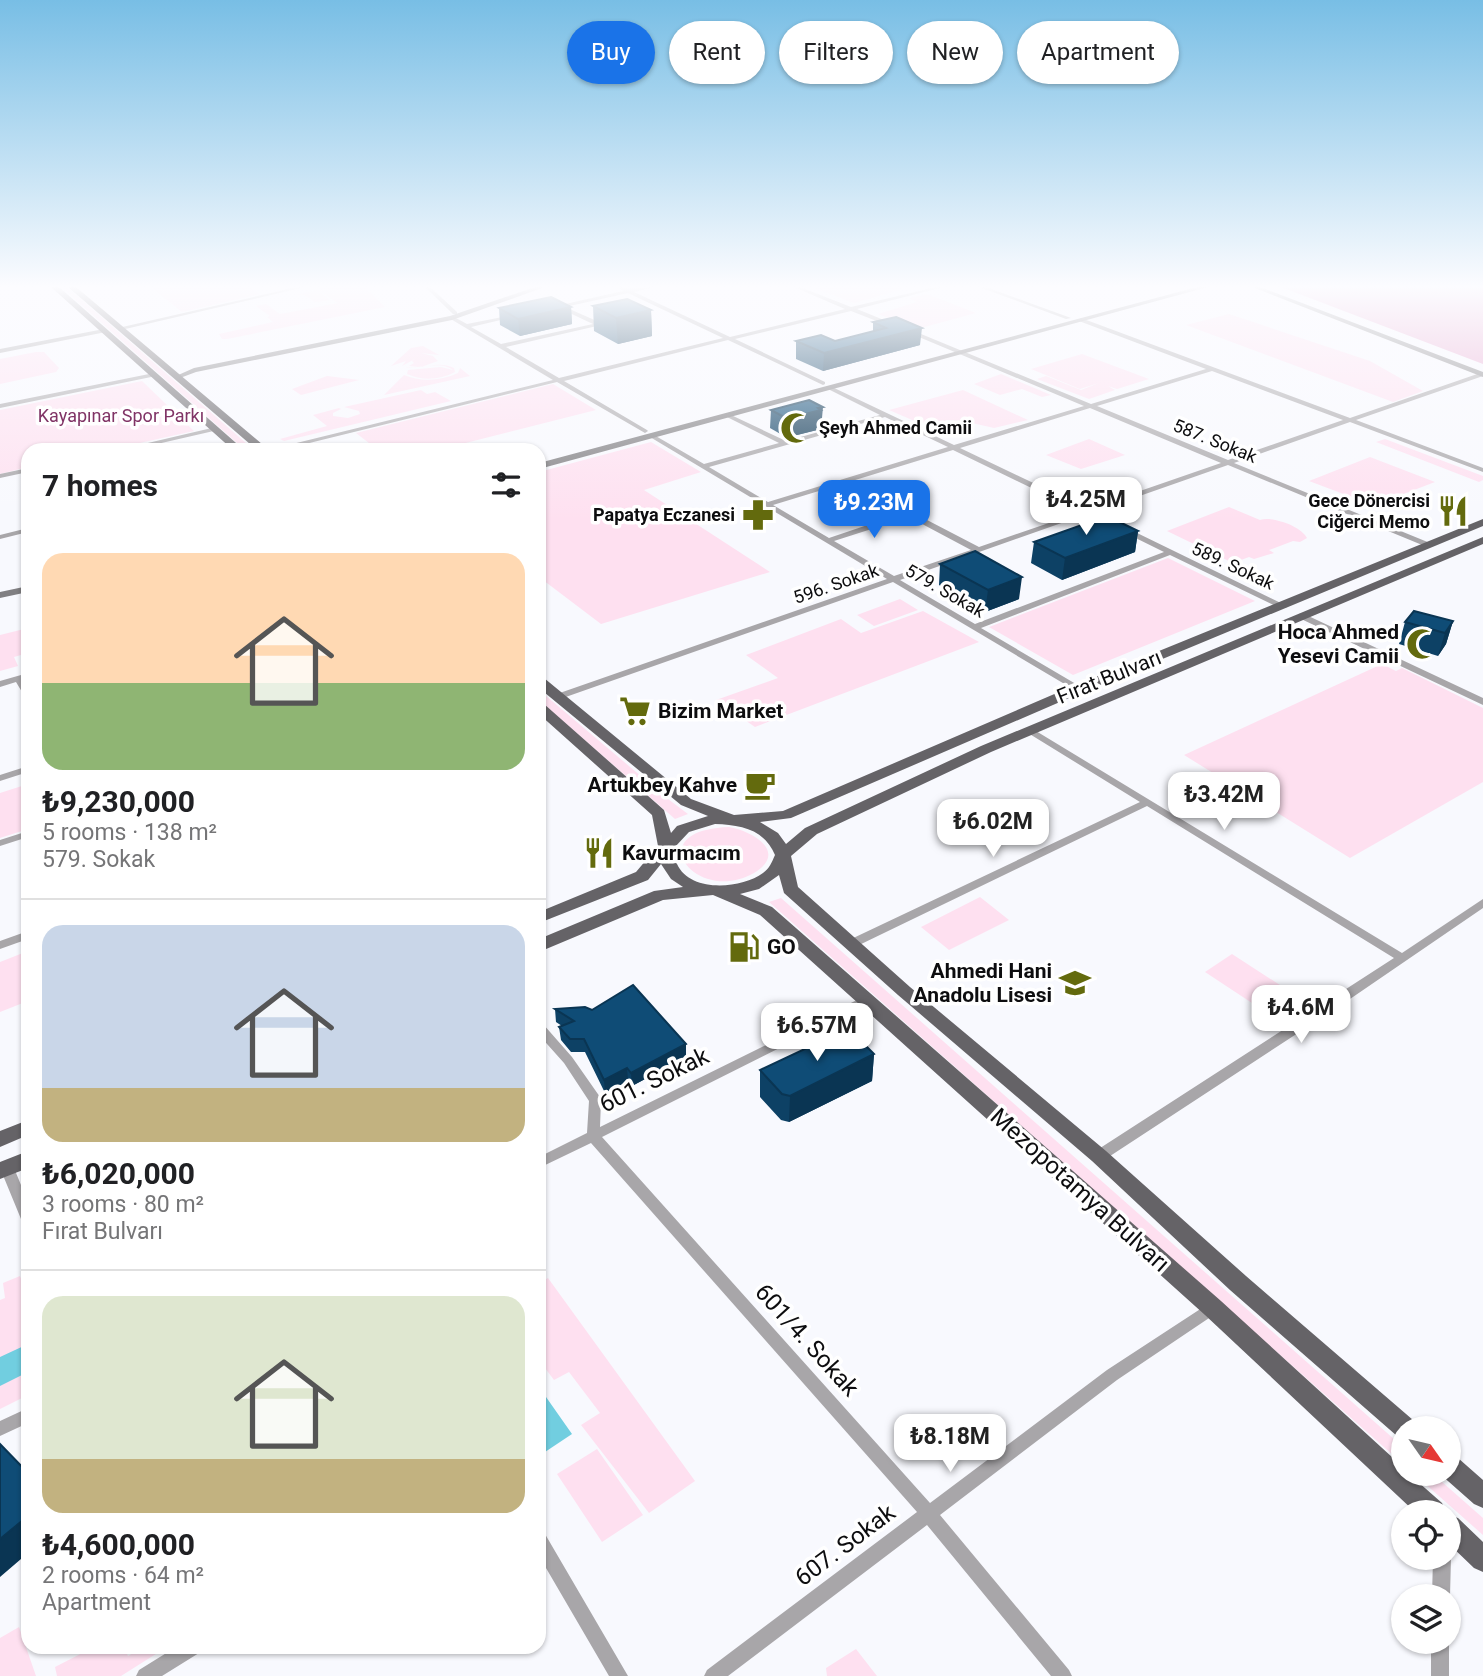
<!DOCTYPE html>
<html lang="en">
<head>
<meta charset="utf-8">
<style>
  body { margin:0; font-family:Roboto,sans-serif; background:#f6f6f6; color:#202124; height:100vh; display:flex; flex-direction:column; font-size:26px; white-space:nowrap }
  * { box-sizing:border-box; margin:0 }
  p { font-size:23px; color:#757577 }
  .icon { flex:none; width:38px; height:38px; fill:none; stroke:currentColor; stroke-width:2; stroke-linecap:round; stroke-linejoin:round }
  .map { position:relative; flex:1; overflow:hidden }
  .drawer { position:absolute; left:21px; top:443px; width:525px; height:1211px; display:flex; flex-direction:column; background:#fff; border-radius:21px; box-shadow:0 2px 5px #0004 }
  .drawer>* { flex:none }
  .hud { position:absolute; left:567px; top:21px; width:665px; height:63px; display:flex; gap:14px }
  .needle { width:46px; rotate:124deg }
  .tools { position:absolute; left:1391px; top:1416px; display:grid; gap:14px }
  .tools a { display:grid; place-items:center; width:70px; height:70px; border-radius:50%; background:#fff; box-shadow:0 2px 5px #0004; font-size:35px }
  .price { position:absolute; translate:-50% -60px; padding:0 16px; border-radius:14px; background:#fff; color:#222; font-size:23px; line-height:46px; filter:drop-shadow(0 2px 4px #0008) }
  .price::after { content:''; position:absolute; left:50%; top:42px; width:21px; height:16px; margin-left:-10px; background:inherit; clip-path:polygon(0 0,100% 0,50% 100%) }
  .price.current { background:#1a73e8; color:#fff }
  ul { padding:0; list-style:none }
  li { display:grid; align-content:center; gap:14px; height:371px; padding:0 21px }
  li+li { border-top:2px solid #e0e0e0 }
  li span { display:grid; place-items:center; height:217px; border-radius:21px; color:#555 }
  li>.icon { margin-inline-start:auto }
  span .icon { width:126px; height:126px; fill:#fffc; stroke-width:1 }
  li b { font-size:30px }
  h2 { display:flex; justify-content:space-between; align-items:center; height:84px; padding:0 21px; font-size:30px }
  .tag { padding:0 24px; border-radius:32px; background:#fff; box-shadow:0 2px 5px #0004; font-size:24px; line-height:63px }
  .tag.current { background:#1a73e8; color:#fff }
  .map>svg:first-child { display:block }
</style>
</head>
<body>
<div class="map">
<svg width="1483" height="1676" viewBox="0 0 1483 1676">
  <rect width="100%" height="100%" fill="#f8f9fe"/>
  <path fill="#fee0f0" d="M61,287H67L254,450H245Z
    M151,287H249L260,294L182,312Z
    M327,287H365L385,307L227,339H222L219,334L273,322L267,317L270,316L256,306L266,304L280,314L338,303L319,291L330,300L315,302L304,295H296Z
    M811,287H897L904,289L854,303Z
    M927,294L976,313L917,329L878,314L917,302L909,298Z
    M1229,314L1370,361L1423,391L1393,402L1186,325Z
    M423,346L439,355L421,353L433,356L438,361L421,367C432,365 443,363 454,368L455,372C440,380 422,381 407,374L408,370L441,367L453,370C440,360 421,369 405,367H419L409,366L414,363L412,361L415,359L402,366L406,361L391,366L411,348Z
    M36,352H44L59,368L56,372L0,384V359Z
    M1082,354L1149,379L1117,389L1108,386L1115,390L1089,399L1037,379L1046,376L1081,390L1099,383L1080,389L1031,369Z
    M460,368L470,376L384,395L404,375C421,382 440,381 458,373Z
    M1001,374L1051,395L1042,397L1022,389L1000,395L974,384Z
    M327,376L359,380L301,395L292,389Z
    M142,381L194,431L108,450H28V467L0,474V410Z
    M553,384L596,410L438,450H378L356,433Z
    M421,390L427,394L435,392L451,401L284,441L280,439L327,426L313,415L339,408L341,409L333,413V416L348,418L360,414L359,411L344,407Z
    M963,390L1028,420L994,428L972,423L973,421L946,420L944,422L919,423L889,410Z
    M1089,439L1125,455L1081,469L1046,455Z
    M1385,439L1483,476V480L1479,482L1376,442Z
    M651,442L701,472L644,490L770,572L601,624L539,577V472Z
    M1370,457L1435,482L1380,503L1370,504L1309,481Z
    M1229,507L1260,520C1272,516 1301,526 1307,538L1300,542L1293,541L1269,550L1274,553L1254,559L1249,557L1233,563L1167,531Z
    M1168,558L1255,601L1073,675L989,627Z
    M900,599L918,610L874,626L857,615Z
    M923,611L979,642L755,727L716,700L778,678L746,655L841,619L861,633Z
    M28,628V653L14,657L18,666L0,671V635Z
    M1382,664L1396,671L1402,668L1483,708V782L1350,858L1184,755Z
    M539,690L668,799L688,814L675,819L539,700Z
    M28,784V829L0,838V793Z
    M729,827C752,831 789,852 754,873C696,906 638,830 729,827Z
    M980,897L1009,920L949,950L921,927Z
    M781,898L1403,1447V1464L769,902Z
    M28,951V1001L0,1012V962Z
    M1232,954L1300,998L1273,1017L1205,972Z
    M20,1276L28,1298V1395L0,1409V1300L5,1298L3,1283Z
    M548,1278L695,1481L649,1513L581,1425L600,1413L569,1372L554,1380L542,1364L539,1365V1283Z
    M597,1449L643,1515L602,1542L557,1474Z
    M1414,1474H1433L1483,1518V1535Z
    M19,1627L36,1676H0V1638Z
    M94,1647H124L128,1656L143,1647H167L121,1676H57L55,1667Z
    M856,1649L877,1676H827L826,1668Z"/>
  <path fill="#e8a7ce" d="M1281,287H1483V364Z"/>
  <path fill="#71cee0" d="M28,1344V1372L0,1386V1357Z
    M539,1387L572,1434L542,1454L539,1449Z"/>
  <g fill="none" stroke-linecap="round" stroke-linejoin="round">
    <path fill="#a8a6a9" fill-rule="evenodd" d="M297,287H305L121,330L118,328Z
      M425,287H430L457,312V314H453Z
      M618,287H623L629,289L650,287V288L634,292L730,337L845,309L794,287H800L851,307L936,287H944L857,309L896,325V327H892L851,311L735,339L825,382V384L823,385L728,340L564,381L647,430L648,431L645,433L557,382L281,450H268L553,380L449,318L454,317L467,324L513,315V317L471,327L501,344L593,324L559,308L552,307L623,291ZM628,293L723,338L559,378L506,347L610,323V321L599,322L565,307Z
      M979,287H986L1071,318L1066,319Z
      M1081,318L1350,418L1483,372V376L1356,420L1483,468V472L1350,422L1234,463L1430,543L1431,545L1427,547L1228,465L1094,512L1287,606L1286,608H1280L1170,555L981,628L1081,687L1083,689L1081,691L1078,692L893,582L560,699H554L552,697L554,695L887,579L650,437V435H654L704,464L779,443L727,417V415H731L786,441L880,415L828,389L827,388L830,386L954,445L1084,406L907,332V330L909,329L1091,404L1206,369L1079,321L1078,320ZM1212,371L1343,420L1228,460L1097,406ZM1090,408L1221,463L1088,509L960,448ZM885,417L948,447L768,502L709,467ZM953,450L1081,512L979,547L852,481ZM845,483L903,513L829,538L773,505ZM1087,514L1164,552L975,624L900,580ZM909,517L971,550L894,576L834,541Z
      M104,329L107,331L106,332L0,353V349Z
      M154,373L156,374V376L0,408V404Z
      M216,427L218,428V430L131,450H118Z
      M28,468V472L0,478V474Z
      M28,528V532L0,539V535Z
      M1302,613L1483,698V705L1299,618V614Z
      M28,673V679L23,680L28,688V698L25,697L16,682L0,687V681Z
      M1031,728L1402,953L1483,899V908L1350,999L1104,1160L1099,1161L1094,1160L1092,1156L1094,1152L1394,958L1147,806L855,947H847L845,944L847,941L1140,802L1028,733L1026,731Z
      M28,766V772L0,781V775Z
      M28,831V837L0,846V840Z
      M28,931V939L0,949V941Z
      M865,996L869,997L871,1000L869,1003L602,1137L930,1503L1107,1370L1208,1304L1213,1302L1218,1304L1220,1308L1218,1312L1117,1380L940,1515L1069,1670L1072,1676H1051L927,1525L728,1676H704L707,1670L917,1512L591,1143L539,1168V1157L587,1133L589,1101L564,1063L539,1035V1023L543,1024L572,1057L600,1097L601,1100L600,1127Z
      M7,1163L12,1164L14,1168L28,1202V1225L23,1223L21,1219L0,1168L2,1164Z
      M28,1408V1423L0,1436V1421Z
      M539,1532L545,1534L628,1676H609L539,1556Z
      M1449,1554L1451,1558L1450,1596L1449,1598V1596H1432L1433,1558H1449Z
      M1431,1642H1449V1676H1431Z
      M176,1647H202L199,1653L162,1676H136L139,1670Z"/>
    <path fill="#807f82" fill-rule="evenodd" d="M535,287H545L452,320L196,372L180,378L176,376L194,368L450,316Z
      M1197,287H1208L539,469V463Z
      M1252,287H1260L1483,372V377Z
      M28,586V592L0,598V592Z"/>
    <path fill="#656367" fill-rule="evenodd" d="M51,287H59L244,450H233Z
      M68,287H76L269,450H257Z
      M1483,519V526L1083,692L791,818L760,822L778,833L786,844L805,828L981,746L1483,537V544L991,752L817,834L791,856L798,887L910,987L1106,1151L1246,1276L1413,1420L1417,1428H1404V1438L1397,1436L1230,1290L1092,1161L898,995L784,893L779,875L759,889L740,894L772,907L1221,1301L1404,1468V1474H1409L1442,1503L1446,1512H1415L1205,1315L760,915L713,895L663,900L539,952V939L654,891L683,887L671,879L661,864L648,880L539,923V912L636,872L658,846L652,815L539,714V703L544,704L664,810L671,833L677,826L708,816L681,805L539,688V677L544,678L691,799L734,815L783,811L1073,686ZM715,824C741,825 764,829 775,855C772,862 769,869 763,873C741,889 690,893 677,864C675,859 675,853 674,848L689,832Z
      M28,1120V1135L0,1147V1131Z
      M28,1151V1168L0,1179V1162Z
      M1449,1455L1458,1458L1483,1480V1508L1474,1504L1440,1474H1449Z
      M1449,1515L1458,1518L1483,1542V1572L1474,1568L1449,1544Z"/>
  </g>
  <path fill="#0d4165" d="M593,306L651,310L652,336L618,344L594,331Z
    M571,307L572,324L520,336L500,325L499,308Z
    M896,317L920,345L823,371L796,359V341H835L873,331V322Z
    M771,410L822,426L821,429L793,436H784L770,428Z
    M1138,531L1135,552L1062,580L1031,563L1034,542Z
    M940,564L1019,599L985,612L939,585Z
    M1453,621L1446,644L1438,656L1399,644L1405,622Z
    M555,1009L686,1057L632,1086L628,1081L605,1093L585,1052H571L561,1040L559,1027L562,1026L556,1022Z
    M874,1054L872,1081L789,1122L781,1120L760,1097V1070Z"/>
  <path fill="#0a3553" d="M571,307L572,324L520,336L518,319Z
    M651,310L652,336L618,344L616,318Z
    M922,328L920,345L823,371L824,353Z
    M823,407L821,429L793,436V417Z
    M1138,531L1135,552L1062,580L1065,558Z
    M1022,577L1019,599L985,612L988,590Z
    M1453,621L1446,644L1438,656L1445,633Z
    M686,1044V1057L632,1086L631,1073Z
    M874,1054L872,1081L789,1122L790,1096Z
    M627,1068L628,1081L605,1093L604,1080Z
    M28,1516V1553L0,1577V1539Z"/>
  <path fill="#0f4c76" stroke="#0a3553" stroke-width="2" d="M551,297L571,307L518,319L499,308Z
    M627,299L651,310L616,318L593,306Z
    M896,317L922,328L824,353L796,341L821,335L835,341L886,328L873,322Z
    M809,400L823,407L818,408L821,410L793,417H784L771,410Z
    M1107,516L1138,531L1065,558L1034,542Z
    M975,551L1022,577L988,590L940,564Z
    M1414,611L1453,621L1445,633L1405,622Z
    M633,985L686,1044L631,1073L627,1068L604,1080L584,1039H570L559,1027L574,1021L555,1009L585,1007L592,1010Z
    M845,1030L851,1031L874,1054L790,1096L782,1094L760,1070Z
    M0,1444L28,1473V1516L0,1539Z"/>
  <linearGradient id="sky" x2="0" y2="1"><stop stop-color="#78bee5"/><stop offset="0.55" stop-color="#fcfcff"/><stop offset="1" stop-color="#fcfcff" stop-opacity="0"/></linearGradient>
  <rect width="1483" height="521" fill="url(#sky)"/>
  <defs>
    <symbol id="mosque-bare" viewBox="-9 -9 18 18"><path d="M3.5-4.9A6 6 0 1 0 3.5 4.9A5 5 0 1 1 3.5-4.9Z" fill="#636a0d" stroke="#fff" stroke-width="2.5" paint-order="stroke"/></symbol>
    <symbol id="restaurant-bare" viewBox="-9 -9 18 18"><path d="M-5-6h1v4h1v-4h1v4h1v-4h1v5L-1.5 .5V6h-2V.5L-5-1ZM5-6V6H3V1.5H1.5Q1.5-4 5-6Z" fill="#636a0d" stroke="#fff" stroke-width="2.5" paint-order="stroke"/></symbol>
    <symbol id="pharmacy-bare" viewBox="-9 -9 18 18"><path d="M-2-6h4v4h4v4h-4v4h-4v-4h-4v-4h4Z" fill="#636a0d" stroke="#fff" stroke-width="2.5" paint-order="stroke"/></symbol>
    <symbol id="supermarket-bare" viewBox="-9 -9 18 18"><path d="M-6-5.5h2.5l.6 2H6L4.5 2H-2.5L-4.4-4H-6ZM-1.5 3.2a1.3 1.3 0 1 0 .1 0ZM3 3.2a1.3 1.3 0 1 0 .1 0Z" fill="#636a0d" stroke="#fff" stroke-width="2.5" paint-order="stroke"/></symbol>
    <symbol id="cafe-bare" viewBox="-9 -9 18 18"><path d="M-5.5-4.5H6V0H3Q3 3.5 0 3.5H-2.5Q-5.5 3.5-5.5 0ZM3-3.2v2h1.7v-2ZM-6 4.5H4V6H-6Z" fill="#636a0d" stroke="#fff" stroke-width="2.5" paint-order="stroke"/></symbol>
    <symbol id="fuel-bare" viewBox="-9 -9 18 18"><path d="M-5.5-6h7V0h2V4h1.3V-2.5L3-4.5l.8-.8L6-3V5H2.5V1h-1V6h-7ZM-4.2-4.7v3.2H.2V-4.7Z" fill="#636a0d" stroke="#fff" stroke-width="2.5" paint-order="stroke"/></symbol>
    <symbol id="school-bare" viewBox="-9 -9 18 18"><path d="M0-5L7-2L0 1L-7-2ZM-4 1L0 2.5L4 1V4Q0 6-4 4Z" fill="#636a0d" stroke="#fff" stroke-width="2.5" paint-order="stroke"/></symbol>
  </defs>
  <g fill-rule="evenodd">
    <use href="#mosque-bare" x="774" y="406" width="44" height="44"/>
    <use href="#restaurant-bare" x="1431" y="489" width="44" height="44"/>
    <use href="#pharmacy-bare" x="736" y="493" width="44" height="44"/>
    <use href="#mosque-bare" x="1400" y="622" width="44" height="44"/>
    <use href="#supermarket-bare" x="613" y="689" width="44" height="44"/>
    <use href="#cafe-bare" x="738" y="763" width="44" height="44"/>
    <use href="#restaurant-bare" x="577" y="831" width="44" height="44"/>
    <use href="#fuel-bare" x="722" y="925" width="44" height="44"/>
    <use href="#school-bare" x="1053" y="961" width="44" height="44"/>
  </g>
  <g text-anchor="middle" stroke-width="7" stroke-linejoin="round" paint-order="stroke">
    <g font-size="18" fill="#803466" stroke="#fff">
      <text x="121" y="422">Kayapınar Spor Parkı</text>
    </g>
    <g font-size="18" font-weight="bold" fill="#0d0d0f" stroke="#fff" text-anchor="end">
      <text x="819" y="434" text-anchor="start">Şeyh Ahmed Camii</text>
      <text x="1430" y="507">Gece Dönercisi<tspan x="1430" dy="21">Ciğerci Memo</tspan></text>
      <text x="735" y="521">Papatya Eczanesi</text>
    </g>
    <g font-size="18" fill="#0d0d0f" stroke="#fff">
      <text transform="translate(1215 441) rotate(22)" y="6">587. Sokak</text>
      <text transform="translate(1233 566) rotate(25)" y="6">589. Sokak</text>
      <text transform="translate(836 584) rotate(-19)" y="6">596. Sokak</text>
      <text transform="translate(945 591) rotate(30)" y="6">579. Sokak</text>
    </g>
    <g font-size="21" font-weight="bold" fill="#0d0d0f" stroke="#fff" text-anchor="end">
      <text x="1399" y="639">Hoca Ahmed<tspan x="1399" dy="24">Yesevi Camii</tspan></text>
      <text x="658" y="718" text-anchor="start">Bizim Market</text>
      <text x="737" y="792">Artukbey Kahve</text>
      <text x="622" y="860" text-anchor="start">Kavurmacım</text>
      <text x="767" y="954" text-anchor="start">GO</text>
      <text x="1052" y="978">Ahmedi Hani<tspan x="1052" dy="24">Anadolu Lisesi</tspan></text>
    </g>
    <g font-size="21" fill="#0d0d0f" stroke="#fff">
      <text transform="translate(1109 677) rotate(-22)" y="7">Fırat Bulvarı</text>
    </g>
    <g font-size="24" fill="#0d0d0f" stroke="#fff">
      <text transform="translate(654 1080) rotate(-26)" y="8">601. Sokak</text>
      <text transform="translate(1080 1190) rotate(42)" y="8">Mezopotamya Bulvarı</text>
      <text transform="translate(807 1340) rotate(48)" y="8">601/4. Sokak</text>
      <text transform="translate(845 1545) rotate(-37)" y="8">607. Sokak</text>
    </g>
  </g>
</svg>
<div class="tools">
<a><svg class="needle" viewBox="-14 -14 28 28"><path d="M0-13l5 13h-10z" fill="#e53935"/><path d="M0 13l5-13h-10z" fill="#757577"/></svg></a>
<a><svg class="icon" aria-label="locate" viewBox="0 0 24 24"><circle cx="12" cy="12" r="6"/><path d="M12 2v4M12 18v4M2 12h4M18 12h4"/></svg></a>
<a><svg class="icon" aria-label="layers" viewBox="0 0 24 24"><path d="M12 4l9 5-9 5-9-5zM3 14l9 5 9-5"/></svg></a>
</div>
<b class="price" style="left:1086px;top:537px">₺4.25M</b>
<b class="price current" style="left:874px;top:540px">₺9.23M</b>
<b class="price" style="left:1224px;top:832px">₺3.42M</b>
<b class="price" style="left:993px;top:859px">₺6.02M</b>
<b class="price" style="left:1301px;top:1045px">₺4.6M</b>
<b class="price" style="left:817px;top:1063px">₺6.57M</b>
<b class="price" style="left:950px;top:1474px">₺8.18M</b>
<div class="hud">
<a class="tag current">Buy</a>
<a class="tag">Rent</a>
<a class="tag">Filters</a>
<a class="tag">New</a>
<a class="tag">Apartment</a>
</div>
<section class="drawer">
<h2>7 homes<svg class="icon" aria-label="filters" viewBox="0 0 24 24"><path d="M4 7h16M4 17h16"/><circle cx="9" cy="7" r="2"/><circle cx="15" cy="17" r="2"/></svg></h2>
<ul>
<li><span style="background:linear-gradient(#ffd9b3 60%,#8fb573 0)"><svg class="icon" aria-label="home" viewBox="0 0 24 24"><path d="M3 11l9-7 9 7M6 9v11h12V9"/></svg></span><div><b>₺9,230,000</b><p>5 rooms · 138 m²</p><p>579. Sokak</p></div></li>
<li><span style="background:linear-gradient(#c9d6e8 75%,#c2b280 0)"><svg class="icon" aria-label="home" viewBox="0 0 24 24"><path d="M3 11l9-7 9 7M6 9v11h12V9"/></svg></span><div><b>₺6,020,000</b><p>3 rooms · 80 m²</p><p>Fırat Bulvarı</p></div></li>
<li><span style="background:linear-gradient(#dfe7d0 75%,#c2b280 0)"><svg class="icon" aria-label="home" viewBox="0 0 24 24"><path d="M3 11l9-7 9 7M6 9v11h12V9"/></svg></span><div><b>₺4,600,000</b><p>2 rooms · 64 m²</p><p>Apartment</p></div></li>
</ul>
</section>
</div>
</body>
</html>
